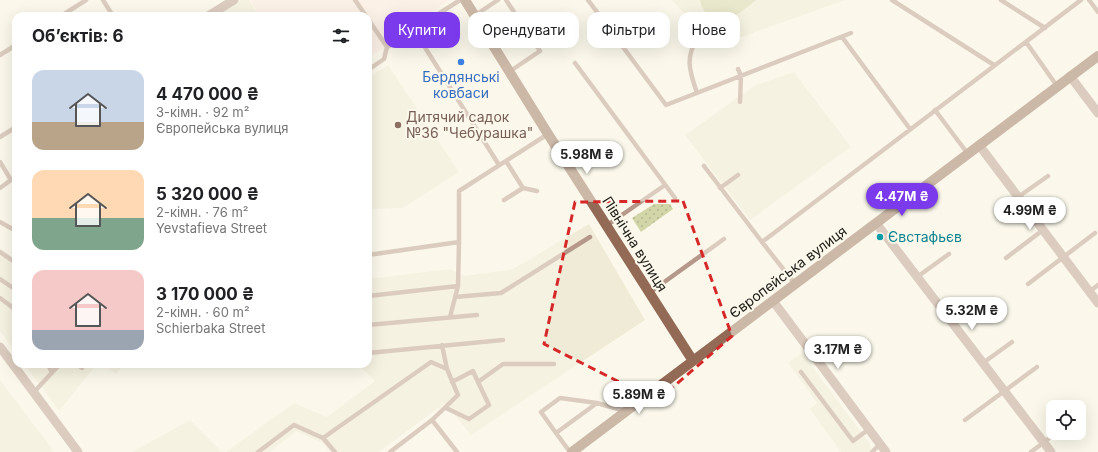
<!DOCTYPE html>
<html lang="uk">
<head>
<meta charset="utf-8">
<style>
  body { margin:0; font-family:Inter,sans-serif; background:#f6f6f6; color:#202124; height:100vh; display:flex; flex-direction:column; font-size:15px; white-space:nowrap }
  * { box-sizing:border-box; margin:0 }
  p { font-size:13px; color:#757577 }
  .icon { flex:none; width:22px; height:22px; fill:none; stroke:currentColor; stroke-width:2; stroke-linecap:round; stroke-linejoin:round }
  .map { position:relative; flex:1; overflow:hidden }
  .drawer { position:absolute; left:12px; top:12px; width:360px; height:356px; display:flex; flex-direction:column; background:#fff; border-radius:12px; box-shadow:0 4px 16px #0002 }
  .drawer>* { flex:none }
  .guide { position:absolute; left:384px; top:12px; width:380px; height:36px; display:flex; gap:8px }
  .buttons { position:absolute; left:1046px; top:400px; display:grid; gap:8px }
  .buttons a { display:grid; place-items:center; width:40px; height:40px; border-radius:8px; background:#fff; box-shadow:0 4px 16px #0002; font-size:20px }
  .price { position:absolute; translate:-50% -34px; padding:0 9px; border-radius:14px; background:#fff; color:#222; font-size:13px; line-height:26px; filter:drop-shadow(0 1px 2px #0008) }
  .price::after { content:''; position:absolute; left:50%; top:24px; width:12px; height:9px; margin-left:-6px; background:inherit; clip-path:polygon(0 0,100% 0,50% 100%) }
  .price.selected { background:#7c3aed; color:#fff }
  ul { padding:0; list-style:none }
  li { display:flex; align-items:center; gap:12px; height:100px; padding:0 20px }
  li span { display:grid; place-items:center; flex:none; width:112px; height:80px; border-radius:12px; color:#555 }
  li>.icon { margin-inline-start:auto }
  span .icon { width:48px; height:48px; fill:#fffc; stroke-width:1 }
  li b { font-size:17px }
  h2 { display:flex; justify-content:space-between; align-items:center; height:48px; padding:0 20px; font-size:17px }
  .tag { padding:0 14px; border-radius:12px; background:#fff; box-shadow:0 4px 16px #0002; font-size:14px; line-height:36px }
  .tag.selected { background:#7c3aed; color:#fff }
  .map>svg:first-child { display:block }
</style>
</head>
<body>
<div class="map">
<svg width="1098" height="452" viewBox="0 0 1098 452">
  <defs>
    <pattern id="grass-dots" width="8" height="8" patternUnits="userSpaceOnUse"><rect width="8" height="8" fill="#d2d5a7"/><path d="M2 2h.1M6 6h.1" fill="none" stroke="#b4b68f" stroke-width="1.8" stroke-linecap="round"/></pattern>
  </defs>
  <rect width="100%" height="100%" fill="#fbf8eb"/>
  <path fill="#fde9e2" d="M250,0H450L383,44L382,49L368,58V16H260Z"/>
  <path fill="#f0ebd6" d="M240,0H249L259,16H215Z
    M672,0H845L714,47Z
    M388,65L459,172L403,208L368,209V78Z
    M794,72L851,147L750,220L685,135L754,86Z
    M589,224L645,320L471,435L445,403L379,452H330L322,443L296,431L270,452H226L294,403L327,417L375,381L357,364H368V279L450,269L465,276L513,269Z
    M0,248L16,259V353L0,331Z
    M802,353L870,444L871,452H841L810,409L817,403L788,363Z
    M24,364H97L59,411Z
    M103,364H124L116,374Z
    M0,380L44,438L54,452H0Z
    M190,420L222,452H132Z"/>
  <path fill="url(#grass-dots)" d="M654,204H670L673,209L641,232L632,218Z"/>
  <path fill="#d2d5a7" d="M700,0H756C742,11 724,29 707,14C703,10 701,5 700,0Z"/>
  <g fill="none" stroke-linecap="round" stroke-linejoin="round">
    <path stroke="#b5988a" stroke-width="4.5" d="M103,0L113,16
      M355,0L366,16
      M506,0L540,51L509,72
      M588,0L666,105L851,33
      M892,0L994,65
      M1001,0L1045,28
      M1089,0L1098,12
      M61,16L86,0
      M474,16L498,0
      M368,19L387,47
      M414,30L499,165
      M842,37L910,129
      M1026,42L1057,86
      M0,55L16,45
      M575,63L675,198
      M738,69L741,76L740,102
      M368,70L384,59L387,47L460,0
      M697,93C689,69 685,59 698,36
      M935,110L968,154
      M0,137L16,127
      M0,162L11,180
      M704,166L762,242
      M0,188L11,180L16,179
      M523,188L537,191
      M720,188L738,175
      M1018,197L1048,176
      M504,200L523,188L506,161
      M0,222L16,231
      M606,226L665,185
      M0,252L16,263
      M368,255L459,242V191L548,134
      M1006,258L1043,230
      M917,277L949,254
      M0,279L16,290
      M795,284L762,242L1081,0
      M1028,284L1095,233
      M1089,292L1098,285
      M649,293L724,239
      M368,296L458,286
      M455,297L501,293L590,237
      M0,298L16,310
      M450,317L458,286L459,242
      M368,325L477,315
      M368,353L503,340
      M983,363L1012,342
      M48,364L52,373
      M76,364L82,368
      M801,372L853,441L869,429
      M452,382L473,371L478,382
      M34,392L60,364
      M446,408L469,419L489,405L478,382L503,364H554
      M432,420L458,395L447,369L442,345
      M965,420L1037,367
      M556,433L541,412L560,398L597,403
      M323,438L431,362L447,369
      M258,452L294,425L323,438L335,452
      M390,452L432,420L457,452
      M570,452L556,433L597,403L625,411
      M872,452L880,444
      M1031,452L1056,433"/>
    <path stroke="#b5988a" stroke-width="9" d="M208,16L234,0
      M1070,76L1098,113
      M979,145L1098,303
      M876,223L1051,452
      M773,301L886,452
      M0,347L78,452"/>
    <path stroke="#936a56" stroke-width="10" d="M465,0L548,134L693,361
      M572,452L1098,56"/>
  </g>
  <path d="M0 0H1098V452H0ZM683,201L732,336L657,401L544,344L575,202Z" fill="#fbf8eb" fill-opacity=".55" fill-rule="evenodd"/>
  <path fill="none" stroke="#d62828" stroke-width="3" stroke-dasharray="8 5" stroke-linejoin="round" d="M683,201L732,336L657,401L544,344L575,202Z"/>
  <circle fill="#3f7fe0" stroke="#fbf8eb" stroke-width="1.5" cx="461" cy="62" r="4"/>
  <circle fill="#8d6e63" stroke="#fbf8eb" stroke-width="1.5" cx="398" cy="125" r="4"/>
  <circle fill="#0f9aa8" stroke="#fbf8eb" stroke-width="1.5" cx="880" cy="237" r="4"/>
  <g text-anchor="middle" stroke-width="4" stroke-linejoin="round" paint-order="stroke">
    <g font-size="14" fill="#366cbe" stroke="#fbf8eb">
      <text x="461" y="82">Бердянські<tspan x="461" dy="16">ковбаси</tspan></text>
    </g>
    <g font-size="14" fill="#785e54" stroke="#fbf8eb" text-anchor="start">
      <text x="406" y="122">Дитячий садок<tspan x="406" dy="16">№36 "Чебурашка"</tspan></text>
    </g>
    <g font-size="14" fill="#0d838f" stroke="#fbf8eb" text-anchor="start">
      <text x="888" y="242">Євстафьєв</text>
    </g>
    <g font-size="14" fill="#1b1a15" stroke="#fbf8eb">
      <text transform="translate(635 244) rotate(58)" y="5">Північна вулиця</text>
      <text transform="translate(788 272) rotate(-37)" y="5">Європейська вулиця</text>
    </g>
  </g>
</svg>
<div class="buttons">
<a><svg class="icon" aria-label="locate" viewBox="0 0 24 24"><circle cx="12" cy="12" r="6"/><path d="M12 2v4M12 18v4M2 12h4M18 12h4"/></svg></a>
</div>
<b class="price" style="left:587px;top:175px">5.98M ₴</b>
<b class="price selected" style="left:902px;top:217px">4.47M ₴</b>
<b class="price" style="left:1030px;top:231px">4.99M ₴</b>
<b class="price" style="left:972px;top:331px">5.32M ₴</b>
<b class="price" style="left:838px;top:370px">3.17M ₴</b>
<b class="price" style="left:639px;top:415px">5.89M ₴</b>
<div class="guide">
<a class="tag selected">Купити</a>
<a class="tag">Орендувати</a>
<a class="tag">Фільтри</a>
<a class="tag">Нове</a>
</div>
<section class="drawer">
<h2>Об’єктів: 6<svg class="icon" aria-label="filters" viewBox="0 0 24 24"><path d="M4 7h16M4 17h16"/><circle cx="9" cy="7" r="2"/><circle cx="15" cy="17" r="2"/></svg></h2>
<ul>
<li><span style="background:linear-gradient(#c9d6e8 65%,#b9a48a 0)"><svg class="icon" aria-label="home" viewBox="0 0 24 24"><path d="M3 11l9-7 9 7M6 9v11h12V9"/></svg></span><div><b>4 470 000 ₴</b><p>3-кімн. · 92 m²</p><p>Європейська вулиця</p></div></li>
<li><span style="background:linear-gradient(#ffd9b3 60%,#7fa58c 0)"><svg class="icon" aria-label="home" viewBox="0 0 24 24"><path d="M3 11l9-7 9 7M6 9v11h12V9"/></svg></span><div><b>5 320 000 ₴</b><p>2-кімн. · 76 m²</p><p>Yevstafieva Street</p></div></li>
<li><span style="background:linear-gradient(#f6c9c9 75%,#9aa5b1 0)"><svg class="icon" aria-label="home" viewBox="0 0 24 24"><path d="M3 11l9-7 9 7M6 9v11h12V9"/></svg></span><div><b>3 170 000 ₴</b><p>2-кімн. · 60 m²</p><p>Schierbaka Street</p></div></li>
</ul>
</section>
</div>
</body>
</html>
